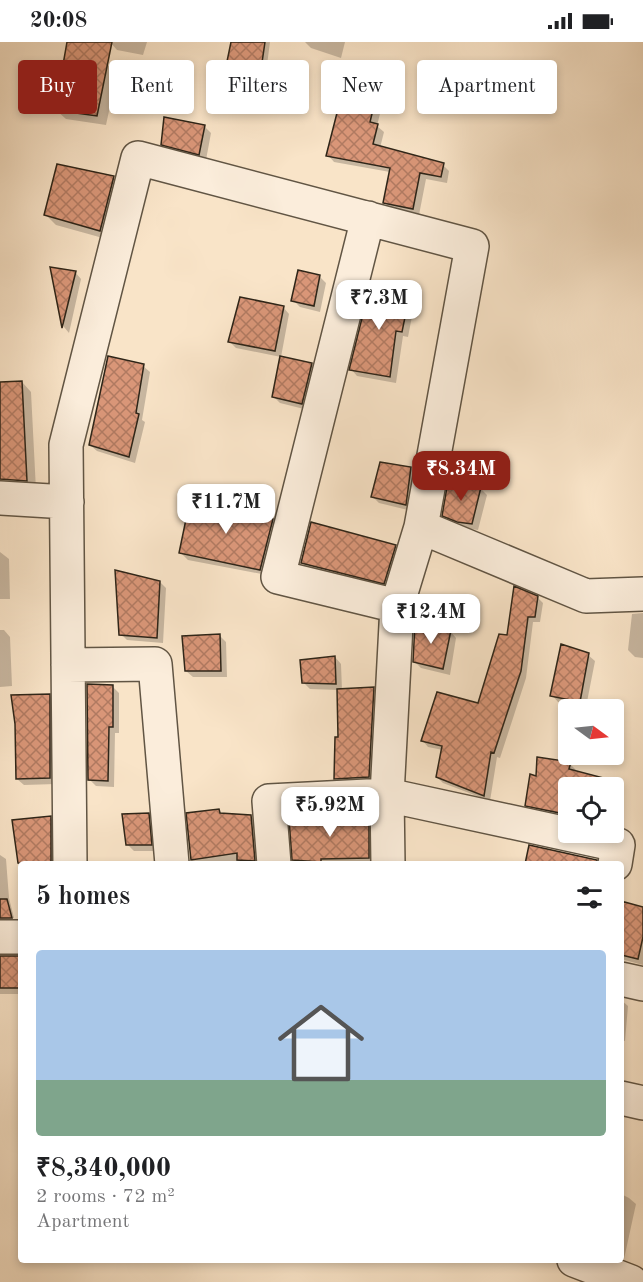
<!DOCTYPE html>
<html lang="en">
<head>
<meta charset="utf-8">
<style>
  body { margin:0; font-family:"Old Standard TT",serif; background:#f6f6f6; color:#202124; height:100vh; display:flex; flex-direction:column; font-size:22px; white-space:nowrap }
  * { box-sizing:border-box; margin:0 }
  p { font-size:20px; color:#757577 }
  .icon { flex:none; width:33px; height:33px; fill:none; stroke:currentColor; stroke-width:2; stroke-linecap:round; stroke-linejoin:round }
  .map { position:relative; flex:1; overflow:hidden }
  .details { position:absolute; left:18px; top:819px; width:606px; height:402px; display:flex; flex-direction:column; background:#fff; border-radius:6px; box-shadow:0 3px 9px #0003 }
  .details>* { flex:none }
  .banner { position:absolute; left:18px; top:18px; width:608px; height:54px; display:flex; gap:12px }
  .needle { width:39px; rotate:105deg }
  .buttons { position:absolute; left:558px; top:657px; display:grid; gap:12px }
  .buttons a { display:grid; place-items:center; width:66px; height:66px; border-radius:6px; background:#fff; box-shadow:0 3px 9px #0003; font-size:30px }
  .price { position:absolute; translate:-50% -51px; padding:0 14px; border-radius:12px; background:#fff; color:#222; font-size:20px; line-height:39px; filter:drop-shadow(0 2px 3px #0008) }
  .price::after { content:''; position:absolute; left:50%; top:36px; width:18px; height:14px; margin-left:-9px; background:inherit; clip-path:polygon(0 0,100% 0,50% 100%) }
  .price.current { background:#8f2418; color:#fff }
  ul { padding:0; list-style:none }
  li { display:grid; align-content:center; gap:12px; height:318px; padding:0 18px }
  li+li { border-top:2px solid #e0e0e0 }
  li span { display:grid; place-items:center; height:186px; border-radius:6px; color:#555 }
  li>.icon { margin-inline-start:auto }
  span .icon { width:108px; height:108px; fill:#fffc; stroke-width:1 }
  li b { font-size:26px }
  h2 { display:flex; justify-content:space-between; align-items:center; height:72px; padding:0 18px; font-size:26px }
  .tag { padding:0 21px; border-radius:6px; background:#fff; box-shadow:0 3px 9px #0003; font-size:21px; line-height:54px }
  .tag.current { background:#8f2418; color:#fff }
  .status { display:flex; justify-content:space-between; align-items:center; height:42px; padding:0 30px; background:#fff; direction:ltr }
  .status svg { height:16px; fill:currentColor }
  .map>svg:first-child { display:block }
</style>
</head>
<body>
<div class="status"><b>20:08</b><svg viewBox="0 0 49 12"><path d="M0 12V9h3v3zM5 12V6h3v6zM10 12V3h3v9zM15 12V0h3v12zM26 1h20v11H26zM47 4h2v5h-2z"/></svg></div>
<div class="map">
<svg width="643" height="1240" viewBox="0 0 643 1240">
  <defs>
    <pattern id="building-cross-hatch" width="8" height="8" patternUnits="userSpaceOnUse" patternTransform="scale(1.5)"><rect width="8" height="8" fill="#d99678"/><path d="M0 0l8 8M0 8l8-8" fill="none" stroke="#b07a61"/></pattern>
  </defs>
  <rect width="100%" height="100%" fill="#f9e4c8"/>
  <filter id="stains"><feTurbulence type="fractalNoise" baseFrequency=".00333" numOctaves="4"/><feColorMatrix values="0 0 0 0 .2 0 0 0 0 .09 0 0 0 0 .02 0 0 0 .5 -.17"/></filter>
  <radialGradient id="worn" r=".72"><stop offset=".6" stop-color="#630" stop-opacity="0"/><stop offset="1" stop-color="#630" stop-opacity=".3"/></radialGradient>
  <path fill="#0003" d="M110,0H147L143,13L117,8Z
    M231,0H270L264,46L231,39L226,33Z
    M305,0H345L341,16L311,6Z
    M107,22L117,32L106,83L66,77L56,68Z
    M379,45L385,51L377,84L384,90L380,106L443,123L449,129L447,141L426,137L419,173L391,167L384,160L390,130L334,120L328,113Z
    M165,77L205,85L211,91L206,118L169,109L162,102Z
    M113,135L123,145L110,198L56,183L46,173Z
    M52,227L75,230L81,237L69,291L64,285Z
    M319,234L326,241L320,270L300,265L293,258Z
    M409,252L415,259L408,295L403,294L396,341L357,334L351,327Z
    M283,265L289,272L281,315L236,306L229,299Z
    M312,322L318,329L308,368L280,361L273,354Z
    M143,324L150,330L142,378L145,380L135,421L97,409L90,403Z
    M22,340L31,350L36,448L0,451V342Z
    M411,426L417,433L412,469L379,461L373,455Z
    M480,446L487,453L478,488L465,486L450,480L444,473Z
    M272,478L279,485L267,533L188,518L181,511Z
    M395,504L402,511L391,547L309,527L302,521Z
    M0,510L9,517L10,557H0Z
    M160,540L166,546L163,601L127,598L121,592Z
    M537,555L543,561L540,580H533L526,636L500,716L497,715L490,759L443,741L437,735L443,708L428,705L423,699L479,662L508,595Z
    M643,571V616L635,615L628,608L632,572Z
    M0,588H4L10,595L12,644L0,645Z
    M450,589L456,596L450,633L421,626L414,619Z
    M220,594L226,600L227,635H193L186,629Z
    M588,613L595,619L586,665L558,660L552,653Z
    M335,615L341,622L342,648L373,646L380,653L375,741L342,743L336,736L339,697V648L310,647L303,640Z
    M112,644L119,651V691H115L114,745L96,744L89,737Z
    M49,653L56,660V742L24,743L17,737Z
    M570,722L576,728L568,746V777L533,769L527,763L538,736Z
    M219,769L223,773L251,774L257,781L261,822H192L188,772Z
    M148,772L155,779L157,809H134L128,803Z
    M368,774L374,781L375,822H294L291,778Z
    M50,775L57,782V822H21L20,821Z
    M0,813L6,817L9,856L14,876L0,877Z
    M118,820L119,822H90V821Z
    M621,860L643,866V923L621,917Z
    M0,915H21V952H0Z
    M621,958L628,964L625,999L621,998Z
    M621,1152L629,1156L636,1162L624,1217L621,1216Z"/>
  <path fill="url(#building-cross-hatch)" stroke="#2e2518" stroke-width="1.5" d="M67,0H112L97,74L55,68Z
    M231,0H265L259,41L224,34Z
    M348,34L379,43L370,80L378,82L373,102L444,121L441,135L420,131L413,167L383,161L390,126L326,114L338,67Z
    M164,75L205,83L199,113L161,103Z
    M57,122L114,134L100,189L44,173Z
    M50,225L76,229L62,286Z
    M298,228L320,233L314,264L291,259Z
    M370,244L410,251L402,290L396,289L390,335L349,328Z
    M240,255L284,264L275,309L228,300Z
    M108,314L144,322L136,371L139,372L129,415L89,403Z
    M280,314L312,321L302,362L272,355Z
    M22,339L27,439L0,437V340Z
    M380,420L411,425L406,463L371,455Z
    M448,439L481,445L472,482L457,480L442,474Z
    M190,458L240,467V465L273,477L260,528L179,511Z
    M311,480L396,503L384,542L301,521Z
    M115,528L160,539L157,596L119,593Z
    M514,544L538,554L535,575H528L521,629L494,711L491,710L484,754L436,735L442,704L421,699L437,650L478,661L499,592L507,593Z
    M415,581L451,588L443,627L413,620Z
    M220,592L221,629H185L182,594Z
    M561,602L589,611L580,660L550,654Z
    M335,614L336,642L302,641L300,618Z
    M87,642L113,643V685H109L108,739L88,738Z
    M374,645L369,735L334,737L335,695H338L337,647Z
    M50,652V736L16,737L15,682L11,653Z
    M537,715L571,720L569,727L615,739L614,746H565L560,771L525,764L530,732L536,734Z
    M219,767L220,771L251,773L255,819L237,818V811L191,818L186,771Z
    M149,771L152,803H126L122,772Z
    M369,773V816L321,817V820L292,818L289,777Z
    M51,774V822L18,821L12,778Z
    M529,803L597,818V822H525Z
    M0,857H7L12,876H0Z
    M621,859L643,865V895L638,917L621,913Z
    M0,914H21V946H0Z"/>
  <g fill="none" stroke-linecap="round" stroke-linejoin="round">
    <defs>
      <path id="minor" d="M368,176L278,535L397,564
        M0,456L67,460
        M68,623L155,622L172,822
        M70,822L66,403L138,116L472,204L421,485
        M274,822L269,759L387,753L397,564L421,485L586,554L643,552
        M388,822L387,753L618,803L615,822
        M0,895H21
        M621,937L643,942
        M621,1056L643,1061
        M574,1218L631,1240"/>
    </defs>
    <use href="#minor" stroke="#615544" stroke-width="36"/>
    <use href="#minor" stroke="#fbeddb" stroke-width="33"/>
  </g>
  <rect width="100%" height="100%" filter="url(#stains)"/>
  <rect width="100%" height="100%" fill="url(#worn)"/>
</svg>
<div class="buttons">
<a><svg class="needle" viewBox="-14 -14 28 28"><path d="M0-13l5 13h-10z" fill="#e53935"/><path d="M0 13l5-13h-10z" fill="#757577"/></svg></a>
<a><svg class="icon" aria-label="locate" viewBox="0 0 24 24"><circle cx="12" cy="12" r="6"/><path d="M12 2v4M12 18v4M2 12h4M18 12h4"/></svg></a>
</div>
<b class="price" style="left:379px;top:289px">₹7.3M</b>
<b class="price current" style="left:461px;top:460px">₹8.34M</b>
<b class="price" style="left:226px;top:493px">₹11.7M</b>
<b class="price" style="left:431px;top:603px">₹12.4M</b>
<b class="price" style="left:330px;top:796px">₹5.92M</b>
<div class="banner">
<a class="tag current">Buy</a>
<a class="tag">Rent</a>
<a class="tag">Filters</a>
<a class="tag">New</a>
<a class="tag">Apartment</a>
</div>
<section class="details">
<h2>5 homes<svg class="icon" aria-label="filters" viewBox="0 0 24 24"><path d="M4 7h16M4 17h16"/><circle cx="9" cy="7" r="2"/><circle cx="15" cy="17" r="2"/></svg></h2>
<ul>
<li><span style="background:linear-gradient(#a9c7e8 70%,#7fa58c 0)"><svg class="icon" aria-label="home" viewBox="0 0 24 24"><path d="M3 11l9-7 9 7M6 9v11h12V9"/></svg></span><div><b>₹8,340,000</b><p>2 rooms · 72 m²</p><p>Apartment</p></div></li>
</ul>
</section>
</div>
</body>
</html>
